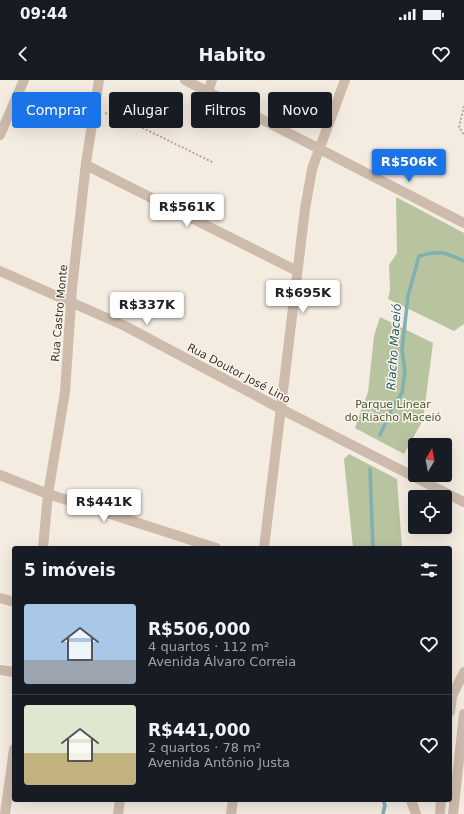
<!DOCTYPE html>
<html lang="pt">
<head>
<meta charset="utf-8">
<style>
  body { margin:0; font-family:"DejaVu Sans",sans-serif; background:#20242c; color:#f1f3f6; height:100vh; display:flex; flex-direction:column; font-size:15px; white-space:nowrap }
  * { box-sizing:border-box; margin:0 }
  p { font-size:13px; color:#9ea1a6 }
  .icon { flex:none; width:22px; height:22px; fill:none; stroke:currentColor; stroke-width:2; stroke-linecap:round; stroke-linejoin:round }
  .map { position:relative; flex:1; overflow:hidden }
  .side { position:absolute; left:12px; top:466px; width:440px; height:256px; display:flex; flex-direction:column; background:#171b24; border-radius:4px; box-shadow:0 4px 16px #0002 }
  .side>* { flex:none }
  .top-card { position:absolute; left:12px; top:12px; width:440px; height:36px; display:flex; gap:8px }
  .needle { width:26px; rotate:10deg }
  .buttons { position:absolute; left:408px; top:358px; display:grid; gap:8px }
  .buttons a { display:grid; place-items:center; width:44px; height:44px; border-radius:4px; background:#171b24; box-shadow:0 4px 16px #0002; font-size:20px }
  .price { position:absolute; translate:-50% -34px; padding:0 9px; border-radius:4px; background:#fff; color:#222; font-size:13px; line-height:26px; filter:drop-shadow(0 1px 2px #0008) }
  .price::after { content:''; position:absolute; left:50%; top:24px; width:12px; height:9px; margin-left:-6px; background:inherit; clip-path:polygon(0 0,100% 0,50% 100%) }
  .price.active { background:#1a73e8; color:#fff }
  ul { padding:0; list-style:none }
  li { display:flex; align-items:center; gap:12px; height:100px; padding:0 12px }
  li+li { border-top:1px solid #363941 }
  li span { display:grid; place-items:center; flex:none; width:112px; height:80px; border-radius:4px; color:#555 }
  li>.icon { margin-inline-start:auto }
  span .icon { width:48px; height:48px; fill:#fffc; stroke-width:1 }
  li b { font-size:17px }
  h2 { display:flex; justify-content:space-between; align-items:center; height:48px; padding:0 12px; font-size:17px }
  .chip { padding:0 14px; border-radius:4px; background:#171b24; box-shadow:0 4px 16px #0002; font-size:14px; line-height:36px }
  .chip.active { background:#1a73e8; color:#fff }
  .status { display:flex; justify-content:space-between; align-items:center; height:28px; padding:0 20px; background:#171b24; direction:ltr }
  .status svg { height:11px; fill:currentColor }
  header { display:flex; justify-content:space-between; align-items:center; height:52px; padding:0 12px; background:#171b24; font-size:18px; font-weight:600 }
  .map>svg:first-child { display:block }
</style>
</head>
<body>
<div class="status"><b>09:44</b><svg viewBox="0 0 49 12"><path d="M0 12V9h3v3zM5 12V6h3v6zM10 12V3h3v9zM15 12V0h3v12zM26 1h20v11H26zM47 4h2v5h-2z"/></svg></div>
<header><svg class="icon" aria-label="back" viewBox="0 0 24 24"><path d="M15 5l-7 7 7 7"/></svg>Habito<svg class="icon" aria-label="heart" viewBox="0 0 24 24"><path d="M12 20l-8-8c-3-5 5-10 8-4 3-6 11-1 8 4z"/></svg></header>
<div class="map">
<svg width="464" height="734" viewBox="0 0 464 734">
  <rect width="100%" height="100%" fill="#f4ebe1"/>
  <path fill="#b8c4a0" d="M396,117L464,153V244L454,251L388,219L390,210L389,185L397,173Z
    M380,237L433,263L423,340L404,374L355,348L368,312L374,256Z
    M349,374L397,399L402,468H353L344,379Z"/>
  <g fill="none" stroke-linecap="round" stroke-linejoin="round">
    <path stroke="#7fb0b2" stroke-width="3.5" d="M380,355L391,330L402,313L405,291L402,270L408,216L419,176C440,170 444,172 464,181
      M370,389L373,468
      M383,734L385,725L383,720"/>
    <path stroke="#b9a596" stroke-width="2" stroke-dasharray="2 2" stroke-linecap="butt" d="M464,26L459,47L464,55
      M105,33L141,47L212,82"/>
    <path stroke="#cdbbac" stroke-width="10" d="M185,0L464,143
      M208,11L212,0
      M0,55L24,0
      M86,85L297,191
      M0,191L125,246L281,329L464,422
      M0,395L48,414L216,468
      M43,468L48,414L65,312L72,208L86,83L99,0
      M264,468L305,129L312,89L345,0
      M0,518L14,522
      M0,590L14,592
      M450,632L452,616L464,592
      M411,720L416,734
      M5,734L14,669
      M118,734L120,720
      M231,734L233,720
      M440,734L441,720
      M453,734L464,634"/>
  </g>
  <g text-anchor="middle" stroke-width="3" stroke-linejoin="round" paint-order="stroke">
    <g font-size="11" fill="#3b302b" stroke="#fbf5ee">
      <text transform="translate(59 233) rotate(-85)" y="4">Rua Castro Monte</text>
      <text transform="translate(239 293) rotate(28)" y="4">Rua Doutor José Lino</text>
    </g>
    <g font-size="11" fill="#4a5a2e" stroke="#fbf5ee">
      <text x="393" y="328">Parque Linear<tspan x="393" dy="13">do Riacho Maceió</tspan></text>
    </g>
    <g font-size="12" font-style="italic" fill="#1f5a5e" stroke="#fbf5ee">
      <text transform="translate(394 267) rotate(-86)" y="4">Riacho Maceió</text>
    </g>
  </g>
</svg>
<div class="buttons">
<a><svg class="needle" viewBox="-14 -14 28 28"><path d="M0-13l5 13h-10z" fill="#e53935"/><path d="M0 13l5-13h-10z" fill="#9ea1a6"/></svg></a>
<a><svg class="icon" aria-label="locate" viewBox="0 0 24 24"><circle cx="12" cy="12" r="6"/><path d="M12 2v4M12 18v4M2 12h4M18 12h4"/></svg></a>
</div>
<b class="price active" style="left:409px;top:103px">R$506K</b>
<b class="price" style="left:187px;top:148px">R$561K</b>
<b class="price" style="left:303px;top:234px">R$695K</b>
<b class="price" style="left:147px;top:246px">R$337K</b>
<b class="price" style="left:104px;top:443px">R$441K</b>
<div class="top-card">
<a class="chip active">Comprar</a>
<a class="chip">Alugar</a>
<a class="chip">Filtros</a>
<a class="chip">Novo</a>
</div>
<section class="side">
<h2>5 imóveis<svg class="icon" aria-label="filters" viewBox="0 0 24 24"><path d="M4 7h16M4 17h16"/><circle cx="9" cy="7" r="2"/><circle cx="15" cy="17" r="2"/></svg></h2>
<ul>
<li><span style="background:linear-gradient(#a9c7e8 70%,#9aa5b1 0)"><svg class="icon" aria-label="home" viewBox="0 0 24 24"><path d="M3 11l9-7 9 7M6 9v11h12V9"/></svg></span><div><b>R$506,000</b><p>4 quartos · 112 m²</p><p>Avenida Álvaro Correia</p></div><svg class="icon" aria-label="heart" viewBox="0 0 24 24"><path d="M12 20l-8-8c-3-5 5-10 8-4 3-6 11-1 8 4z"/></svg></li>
<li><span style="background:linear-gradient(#dfe7d0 60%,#c2b280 0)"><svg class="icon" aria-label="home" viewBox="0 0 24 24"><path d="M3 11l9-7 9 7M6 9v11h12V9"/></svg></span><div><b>R$441,000</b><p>2 quartos · 78 m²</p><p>Avenida Antônio Justa</p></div><svg class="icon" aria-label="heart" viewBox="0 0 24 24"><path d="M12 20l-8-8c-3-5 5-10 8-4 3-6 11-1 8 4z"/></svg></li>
</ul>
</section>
</div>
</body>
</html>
